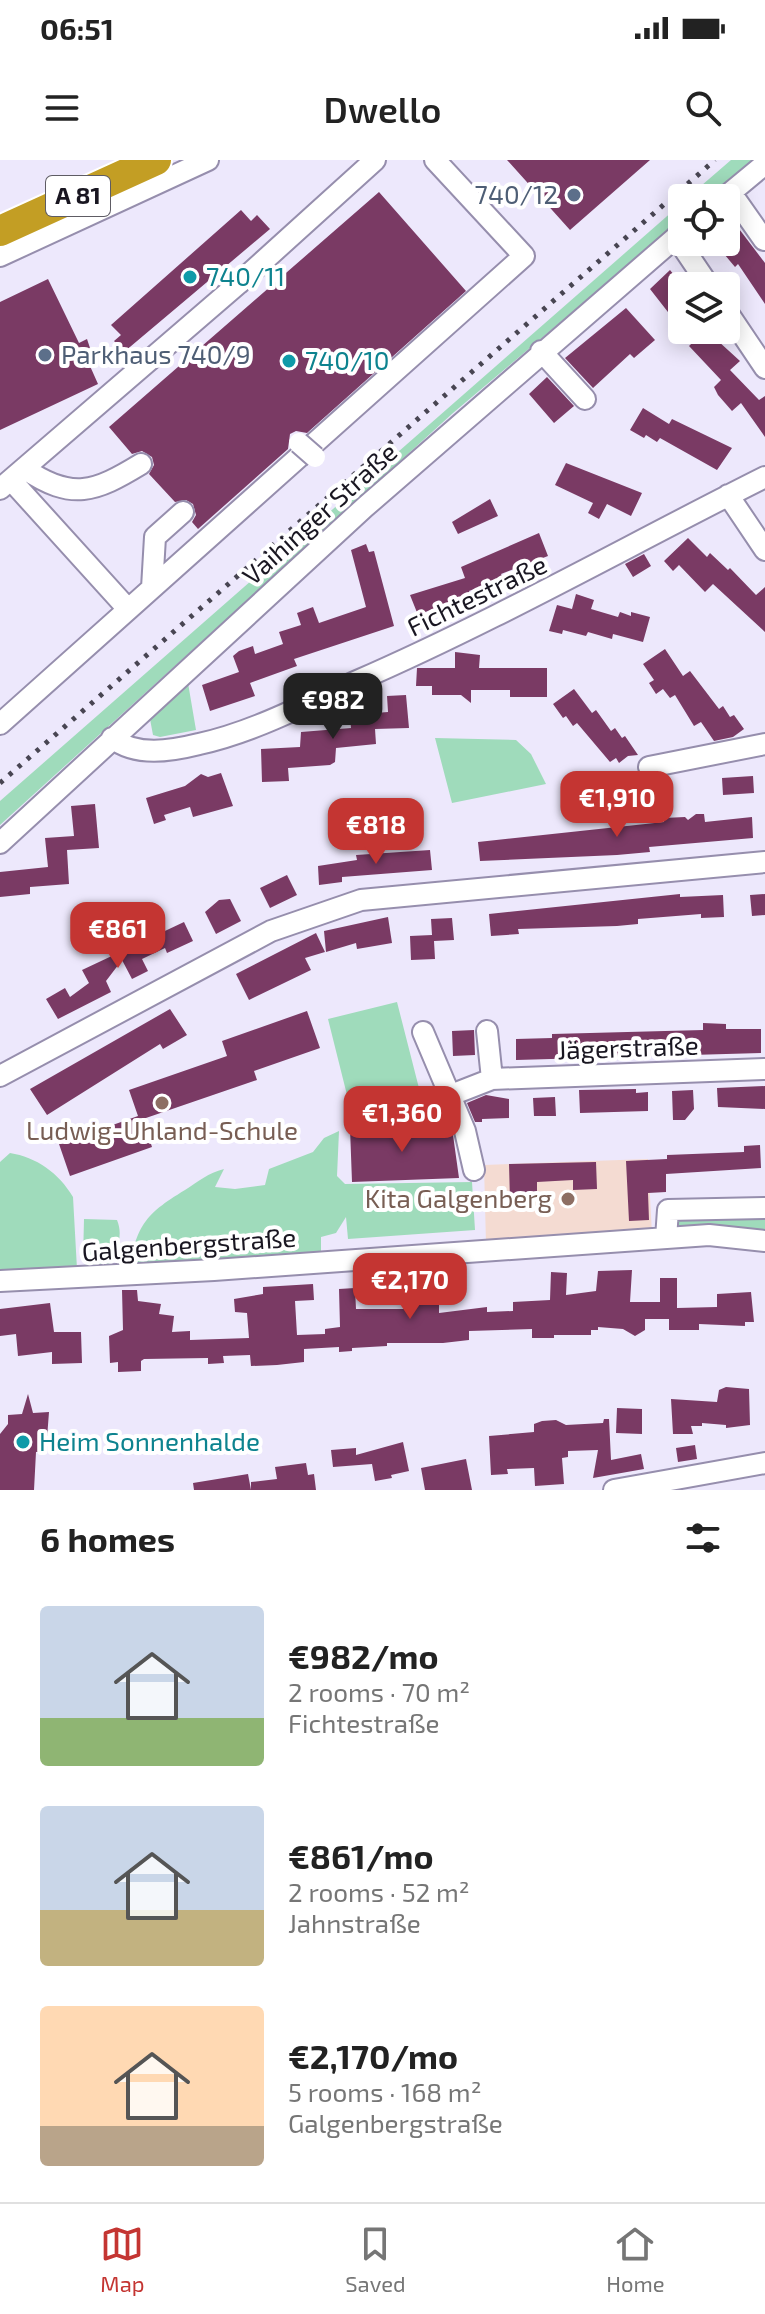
<!DOCTYPE html>
<html lang="en">
<head>
<meta charset="utf-8">
<style>
  body { margin:0; font-family:"Exo 2",sans-serif; background:#f6f6f6; color:#222; height:100vh; display:flex; flex-direction:column; font-size:30px; white-space:nowrap }
  * { box-sizing:border-box; margin:0 }
  p { font-size:26px; color:#767676 }
  .icon { flex:none; width:44px; height:44px; fill:none; stroke:currentColor; stroke-width:2; stroke-linecap:round; stroke-linejoin:round }
  .map { position:relative; height:1330px; overflow:hidden }
  .side { display:flex; flex-direction:column; background:#fff; flex:1 }
  .side>* { flex:none }
  .buttons { position:absolute; left:668px; top:24px; display:grid; gap:16px }
  .buttons a { display:grid; place-items:center; width:72px; height:72px; border-radius:8px; background:#fff; box-shadow:0 4px 20px #0003; font-size:40px }
  .price { position:absolute; translate:-50% -68px; padding:0 18px; border-radius:16px; background:#c43532; color:#fff; font-size:26px; line-height:52px; filter:drop-shadow(0 2px 4px #0008) }
  .price::after { content:''; position:absolute; left:50%; top:48px; width:24px; height:18px; margin-left:-12px; background:inherit; clip-path:polygon(0 0,100% 0,50% 100%) }
  .price.current { background:#222; color:#fff }
  ul { padding:0; list-style:none }
  li { display:flex; align-items:center; gap:24px; height:200px; padding:0 40px }
  li span { display:grid; place-items:center; flex:none; width:224px; height:160px; border-radius:8px; color:#555 }
  li>.icon { margin-inline-start:auto }
  span .icon { width:96px; height:96px; fill:#fffc; stroke-width:1 }
  li b { font-size:34px }
  h2 { display:flex; justify-content:space-between; align-items:center; height:96px; padding:0 40px; font-size:34px }
  .status { display:flex; justify-content:space-between; align-items:center; height:56px; padding:0 40px; background:#fff; direction:ltr }
  .status svg { height:22px; fill:currentColor }
  header { display:flex; justify-content:space-between; align-items:center; height:104px; padding:0 40px; background:#fff; font-size:36px; font-weight:600 }
  .dock { display:flex; justify-content:space-around; align-items:center; height:112px; border-top:2px solid #e0e0e0; background:#fff; font-size:22px; color:#767676 }
  .dock a { display:grid; justify-items:center; gap:4px }
  .dock .current { color:#c43532 }
  .map>svg:first-child { display:block }
</style>
</head>
<body>
<div class="status"><b>06:51</b><svg viewBox="0 0 49 12"><path d="M0 12V9h3v3zM5 12V6h3v6zM10 12V3h3v9zM15 12V0h3v12zM26 1h20v11H26zM47 4h2v5h-2z"/></svg></div>
<header><svg class="icon" aria-label="menu" viewBox="0 0 24 24"><path d="M4 6h16M4 12h16M4 18h16"/></svg>Dwello<svg class="icon" aria-label="search" viewBox="0 0 24 24"><circle cx="10" cy="10" r="6"/><path d="M15 15l6 6"/></svg></header>
<div class="map">
<svg width="765" height="1330" viewBox="0 0 765 1330">
  <rect width="100%" height="100%" fill="#ede8fc"/>
  <path fill="#f4dbd2" d="M648,999L652,1074L486,1084L484,1005Z"/>
  <path fill="#9fdbbb" d="M731,0H753L708,38H687Z
    M682,43V59L453,253L0,665V641Z
    M188,523L196,570L160,577L153,575L150,559Z
    M435,578L516,580L531,594L546,624L452,643Z
    M397,842L421,936L351,951L328,859Z
    M339,971L337,1016L345,1024L472,1022L475,1070L348,1079L346,1057L336,1073L321,1077V1102L127,1114C138,1066 142,1056 185,1030C199,1021 208,1013 224,1009L215,1027L235,1029L265,1025L269,1009L313,992L324,978Z
    M10,993C36,997 59,1013 73,1037L77,1109L0,1115V1002Z
    M765,1048V1081L666,1078L668,1050Z
    M84,1059L117,1060C124,1077 116,1090 109,1105L88,1108L83,1100Z"/>
  <path fill="#7a3a64" d="M507,0H650L570,70Z
    M379,32L466,131L307,273L296,271L290,274L288,289L198,369L192,362L196,355L193,344L186,340L175,342L149,314L154,305L152,297L142,291L132,294L109,267Z
    M241,50L251,61L257,55L270,69L124,192L114,181L121,175L111,165Z
    M733,61L765,103V144L738,104L735,107L714,82H726V67Z
    M670,110L682,125V170L650,129Z
    M48,119L79,183L87,179L92,194L86,197L98,224L0,270V142Z
    M626,148L655,180L634,198L630,194L593,228L565,198Z
    M706,170L740,201L730,210L759,240L765,236V277L741,243L732,251L718,235L714,227L721,220L689,186Z
    M547,217L574,246L554,263L529,234Z
    M643,248L669,264L672,259L732,288L717,310L660,278L657,282L646,275L644,278L630,270Z
    M566,303L642,333L631,356L607,344L599,359L588,353L593,343L555,325Z
    M490,339L498,356L458,374L452,362Z
    M539,373L548,396L501,414L503,418L469,431L470,434L418,455L410,435L465,418L461,407Z
    M688,378L707,397L710,393L728,410L730,408L756,435L765,427V472L713,424L705,432L679,405L673,411L664,401Z
    M366,384L369,392L374,391L394,466L294,499L297,506L250,523L255,536L210,551L202,525L239,512L233,496L239,491L253,486L255,494L283,484L279,472L301,465L297,453L313,447L319,463L366,447L351,390Z
    M644,394L651,406L633,417L625,404Z
    M576,434L594,440L591,449L618,457L620,452L631,456V452L650,457L643,482L613,474L612,479L588,472L586,476L563,470L562,474L549,471L557,445L572,449Z
    M665,489L683,516L690,511L719,549L723,546L730,557L734,555L744,569L733,577L714,581L701,562L694,566L675,535L670,538L663,529L656,534L649,523L654,520L643,504Z
    M455,492L480,495L479,508H547V537H510V530H471V543L461,535H432V526H416L417,508H455Z
    M574,529L592,553L596,550L611,571L615,568L622,578L625,576L638,595L628,596L619,603L616,598L610,602L577,563L573,566L566,556L563,558L553,544Z
    M406,535L409,568L375,569L376,584L336,588L335,602L330,605L288,608L289,621L262,622L261,589L300,587L301,572L351,568L350,555L388,552L387,536Z
    M221,613L233,646L193,657L190,647L164,655L166,660L154,664L146,638L185,626L201,614L208,617Z
    M753,616L754,633L723,635L722,618Z
    M95,644L99,688L67,690L69,724L30,727V734L0,737V712L48,707L45,678L74,676L71,646Z
    M696,654H704L705,662L752,657L753,678L649,687L650,692L617,695L480,701L478,682L664,662V658L685,657L688,660Z
    M430,690L432,710L342,717V722L319,725L318,706L357,700L356,695Z
    M287,715L297,735L270,748L260,728Z
    M680,734V737L723,735L724,757L701,758V754L638,759V764L617,766L518,769L519,774L491,776L489,754Z
    M765,734V755L752,756L750,735Z
    M230,739L241,761L216,774L205,752L219,740Z
    M388,757L392,783L357,789L356,783L326,792L324,771Z
    M452,758L454,780L434,781L435,799L411,800L410,776L432,775L431,759Z
    M184,762L193,781L167,793L165,788L142,799L148,811L132,819L122,800L106,821L111,832L58,859L46,839L65,828L70,837L89,823L82,810Z
    M316,773L325,792L305,798L311,810L249,840L236,814Z
    M170,849L187,875L163,889L160,884L47,955L30,929Z
    M307,851L320,888L254,911L257,920L143,959L152,987L70,1016L59,984L138,956L129,930L227,896L222,881Z
    M703,863L726,864V869H761V893L516,900V879L552,878V874L703,870Z
    M474,870L475,895L453,896L452,871Z
    M765,926V949L718,947L717,928Z
    M636,929V933L648,932V951L580,953L579,930Z
    M693,930L694,949L685,960H673L672,931Z
    M486,935L509,939V958L482,959V962H475L467,943Z
    M555,937L556,956H534L533,938Z
    M440,965V971H451L453,975L459,1018L352,1022L350,968Z
    M760,985L761,1008L666,1014V1032L648,1033L649,1060L629,1061L626,1001L667,999V995L744,992V986Z
    M596,1002L597,1029L573,1030V1020L537,1022V1040L510,1041L509,1004Z
    M632,1110L630,1142H660V1118H677V1148L717,1147V1134L751,1132L754,1162H745V1166L699,1164V1170H669V1159H645V1170L635,1176L623,1169L598,1167V1170H591V1175H554V1178H532V1169L469,1171V1180L443,1183H387V1186L352,1188V1191L339,1192V1187L304,1189V1202L277,1205L251,1206L250,1195L223,1196L224,1203L208,1204V1198L144,1199L141,1201V1211L118,1212V1202L110,1203L109,1176L123,1170L122,1130H137L138,1141L161,1144L159,1154L174,1156L172,1172L190,1171V1180L249,1178L247,1153L235,1152L234,1139L263,1134V1127L313,1124L314,1140L295,1141L297,1175L325,1174V1169L340,1167L339,1129L355,1128L356,1149H411L410,1116H428V1128H439V1153L487,1147V1152L513,1151V1142L550,1140L551,1112L567,1113L566,1135L596,1131L598,1111Z
    M50,1143L54,1172H81L82,1203L52,1204V1192L18,1196L16,1174L0,1176V1149Z
    M726,1227L749,1229L750,1265L726,1268V1265L702,1263V1266H691L693,1274H673L671,1239L717,1242L719,1230Z
    M28,1234L33,1253L49,1252L46,1291L36,1292L34,1330H0V1274L8,1264V1255L22,1254Z
    M617,1248L642,1249V1274L616,1273Z
    M604,1259H609L611,1300L641,1294L644,1309L593,1318L598,1290L568,1291V1297L562,1298L564,1324L535,1326L534,1308L507,1309L508,1314L491,1315L489,1276L534,1272V1264L542,1261L556,1260L566,1265L603,1263Z
    M403,1282L409,1311L391,1315L392,1318L375,1321L372,1304L333,1307L331,1290L356,1288V1295Z
    M695,1285L697,1299L678,1302L676,1288Z
    M466,1299L472,1330H425L421,1308Z
    M306,1303L308,1315L314,1314L316,1330H251V1322L277,1319L275,1307Z
    M248,1314L251,1330H194L193,1323Z"/>
  <g fill="none" stroke-linecap="round" stroke-linejoin="round">
    <defs>
      <path id="minor" d="M731,33L764,80
        M724,38L765,4
        M676,77L709,126
        M0,96L208,0
        M726,150L765,208
        M541,191L585,239
        M25,309C72,341 95,332 141,304
        M11,320L127,448
        M0,329L238,124L375,0
        M728,335L765,390
        M152,428L155,377L183,352
        M0,564L524,96L435,0
        M112,578C136,597 171,591 199,584C254,572 306,544 357,521C497,460 629,385 765,317
        M649,607L765,584
        M0,683L365,347L682,72
        M487,871L492,919
        M423,872L465,971L474,1010
        M0,916L271,771L361,740L765,702
        M451,935L492,919L765,909
        M666,1078L668,1050L765,1048
        M0,1121L214,1110L709,1075L765,1081
        M614,1330L765,1303"/>
      <path id="highway" d="M0,71L156,0"/>
    </defs>
    <use href="#minor" stroke="#968ead" stroke-width="24"/>
    <use href="#highway" stroke="#fff" stroke-width="34"/>
    <use href="#minor" stroke="#fff" stroke-width="20"/>
    <use href="#highway" stroke="#c39e24" stroke-width="30"/>
    <path stroke="#484552" stroke-width="5" stroke-dasharray="4 8" stroke-linecap="butt" d="M0,623L715,0"/>
    <defs>
      <path id="minor-bridge" d="M299,283L315,297"/>
    </defs>
    <use href="#minor-bridge" stroke="#968ead" stroke-width="24" stroke-linecap="butt"/>
    <use href="#minor-bridge" stroke="#fff" stroke-width="20"/>
  </g>
  <g fill="#5c6f8a" stroke="#fff" stroke-width="3">
    <circle cx="574" cy="35" r="8"/>
    <circle cx="45" cy="195" r="8"/>
  </g>
  <g fill="#0f9aa8" stroke="#fff" stroke-width="3">
    <circle cx="190" cy="117" r="8"/>
    <circle cx="289" cy="201" r="8"/>
    <circle cx="23" cy="1282" r="8"/>
  </g>
  <g fill="#8d6e63" stroke="#fff" stroke-width="3">
    <circle cx="162" cy="943" r="8"/>
    <circle cx="568" cy="1039" r="8"/>
  </g>
  <g text-anchor="middle" stroke-width="8" stroke-linejoin="round" paint-order="stroke">
    <rect fill="#fff" stroke="#5e5c64" stroke-width="2" x="46" y="16" width="64" height="40" rx="6"/>
    <g font-size="24" font-weight="bold" fill="#191621">
      <text x="78" y="44">A 81</text>
    </g>
    <g font-size="26" fill="#4e5e75" stroke="#fff" text-anchor="end">
      <text x="558" y="44">740/12</text>
      <text x="61" y="204" text-anchor="start">Parkhaus 740/9</text>
    </g>
    <g font-size="26" fill="#0d838f" stroke="#fff" text-anchor="start">
      <text x="206" y="126">740/11</text>
      <text x="305" y="210">740/10</text>
      <text x="39" y="1291">Heim Sonnenhalde</text>
    </g>
    <g font-size="26" fill="#191621" stroke="#fff">
      <text transform="translate(320 354) rotate(-42)" y="9">Vaihinger Straße</text>
      <text transform="translate(477 436) rotate(-26)" y="9">Fichtestraße</text>
      <text transform="translate(628 888) rotate(-2)" y="9">Jägerstraße</text>
      <text transform="translate(189 1085) rotate(-4)" y="9">Galgenbergstraße</text>
    </g>
    <g font-size="26" fill="#785e54" stroke="#fff">
      <text x="162" y="980">Ludwig-Uhland-Schule</text>
      <text x="552" y="1048" text-anchor="end">Kita Galgenberg</text>
    </g>
  </g>
</svg>
<div class="buttons">
<a><svg class="icon" aria-label="locate" viewBox="0 0 24 24"><circle cx="12" cy="12" r="6"/><path d="M12 2v4M12 18v4M2 12h4M18 12h4"/></svg></a>
<a><svg class="icon" aria-label="layers" viewBox="0 0 24 24"><path d="M12 4l9 5-9 5-9-5zM3 14l9 5 9-5"/></svg></a>
</div>
<b class="price current" style="left:333px;top:581px">€982</b>
<b class="price" style="left:617px;top:679px">€1,910</b>
<b class="price" style="left:376px;top:706px">€818</b>
<b class="price" style="left:118px;top:810px">€861</b>
<b class="price" style="left:402px;top:994px">€1,360</b>
<b class="price" style="left:410px;top:1161px">€2,170</b>
</div>
<section class="side">
<h2>6 homes<svg class="icon" aria-label="filters" viewBox="0 0 24 24"><path d="M4 7h16M4 17h16"/><circle cx="9" cy="7" r="2"/><circle cx="15" cy="17" r="2"/></svg></h2>
<ul>
<li><span style="background:linear-gradient(#c9d6e8 70%,#8fb573 0)"><svg class="icon" aria-label="home" viewBox="0 0 24 24"><path d="M3 11l9-7 9 7M6 9v11h12V9"/></svg></span><div><b>€982/mo</b><p>2 rooms · 70 m²</p><p>Fichtestraße</p></div></li>
<li><span style="background:linear-gradient(#c9d6e8 65%,#c2b280 0)"><svg class="icon" aria-label="home" viewBox="0 0 24 24"><path d="M3 11l9-7 9 7M6 9v11h12V9"/></svg></span><div><b>€861/mo</b><p>2 rooms · 52 m²</p><p>Jahnstraße</p></div></li>
<li><span style="background:linear-gradient(#ffd9b3 75%,#b9a48a 0)"><svg class="icon" aria-label="home" viewBox="0 0 24 24"><path d="M3 11l9-7 9 7M6 9v11h12V9"/></svg></span><div><b>€2,170/mo</b><p>5 rooms · 168 m²</p><p>Galgenbergstraße</p></div></li>
</ul>
</section>
<nav class="dock">
<a class="current"><svg class="icon" aria-label="map" viewBox="0 0 24 24"><path d="M3 6l6-2 6 2 6-2v14l-6 2-6-2-6 2zM9 4v14M15 6v14"/></svg>Map</a>
<a><svg class="icon" aria-label="saved" viewBox="0 0 24 24"><path d="M7 4h10v16l-5-4-5 4z"/></svg>Saved</a>
<a><svg class="icon" aria-label="home" viewBox="0 0 24 24"><path d="M3 11l9-7 9 7M6 9v11h12V9"/></svg>Home</a>
</nav>
</body>
</html>
